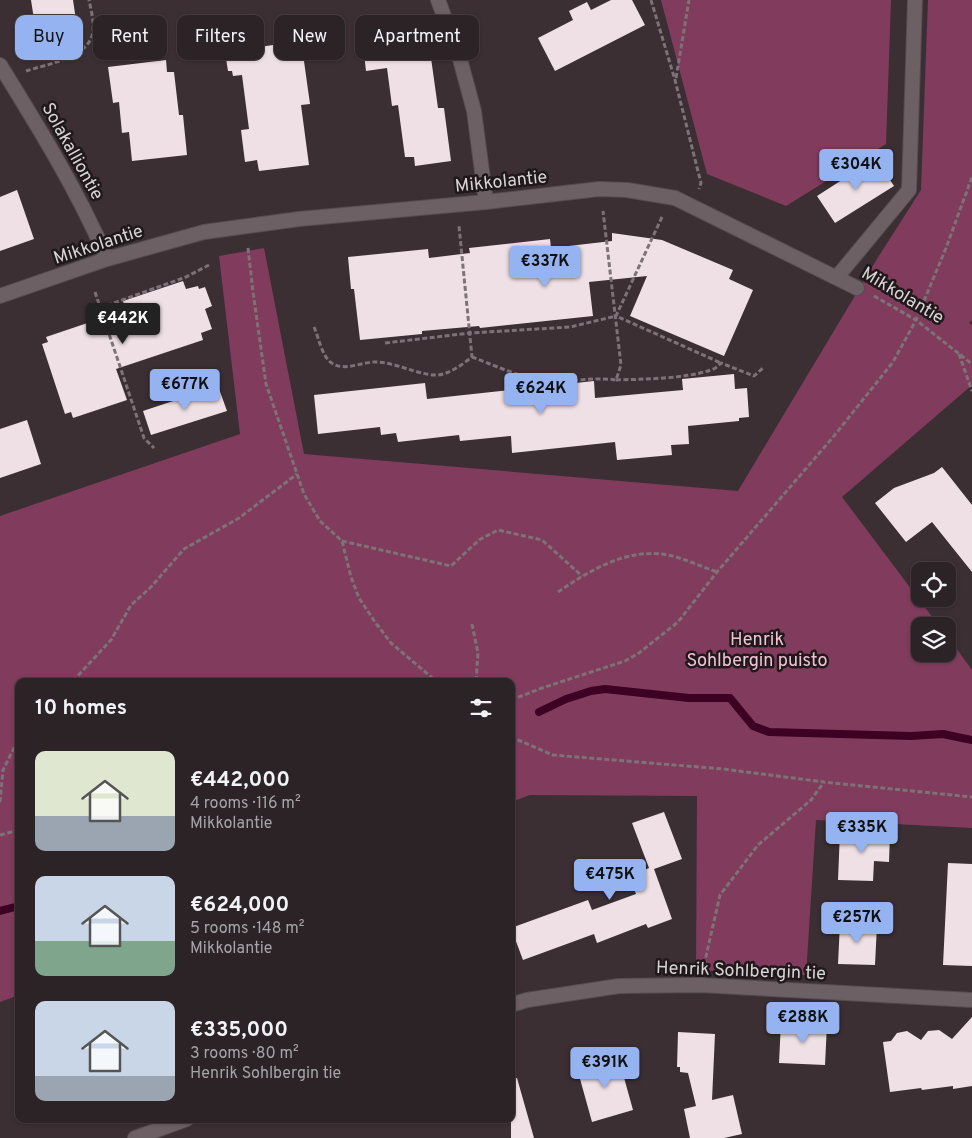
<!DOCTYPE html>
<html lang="en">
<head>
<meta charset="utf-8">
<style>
  body { margin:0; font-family:Overpass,sans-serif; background:#382f33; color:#f1f3f6; height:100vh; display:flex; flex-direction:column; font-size:19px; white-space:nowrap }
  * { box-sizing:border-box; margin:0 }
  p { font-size:16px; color:#a6a4a7 }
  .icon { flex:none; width:28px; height:28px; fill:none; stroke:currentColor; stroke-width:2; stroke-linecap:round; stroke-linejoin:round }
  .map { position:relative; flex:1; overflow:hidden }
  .sheet { position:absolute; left:15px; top:678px; width:500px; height:445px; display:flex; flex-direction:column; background:#2c2327; border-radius:10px; box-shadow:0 1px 4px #0004,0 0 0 1px #484044 }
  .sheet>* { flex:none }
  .banner { position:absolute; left:15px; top:15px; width:500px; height:45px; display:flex; gap:10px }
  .tools { position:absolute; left:911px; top:562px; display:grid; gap:10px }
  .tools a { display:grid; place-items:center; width:45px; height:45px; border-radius:10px; background:#2c2327; box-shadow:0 1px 4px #0004,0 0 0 1px #484044; font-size:25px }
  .price { position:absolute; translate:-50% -42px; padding:0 11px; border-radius:5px; background:#95b2f1; color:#111; font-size:16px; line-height:32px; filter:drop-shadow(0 1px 2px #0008) }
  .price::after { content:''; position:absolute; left:50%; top:30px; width:15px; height:11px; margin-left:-8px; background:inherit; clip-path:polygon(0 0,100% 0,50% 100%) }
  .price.selected { background:#222; color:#fff }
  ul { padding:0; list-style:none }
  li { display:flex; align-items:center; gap:15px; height:125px; padding:0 20px }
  li span { display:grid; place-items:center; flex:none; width:140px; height:100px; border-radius:10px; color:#555 }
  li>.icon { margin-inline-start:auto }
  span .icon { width:60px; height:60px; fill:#fffc; stroke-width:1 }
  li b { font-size:21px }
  h2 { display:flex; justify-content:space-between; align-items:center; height:60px; padding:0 20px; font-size:21px }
  .pill { padding:0 18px; border-radius:10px; background:#2c2327; box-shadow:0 1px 4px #0004,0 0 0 1px #484044; font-size:18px; line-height:45px }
  .pill.selected { background:#95b2f1; color:#111 }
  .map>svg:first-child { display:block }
</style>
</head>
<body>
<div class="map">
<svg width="972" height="1138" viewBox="0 0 972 1138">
  <rect width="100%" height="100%" fill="#3b2f34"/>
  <path fill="#813c5d" d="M661,0H891L886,144L786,206L707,174Z
    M928,0H972V320L969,323L972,325V385L842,497L939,626H920V654H948V637L972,670V828L816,820L806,975L696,970L697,796L530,795L511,802V681H19V995L0,1002V516L240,434L219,256L264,248L304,454L738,491L877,259L921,190Z"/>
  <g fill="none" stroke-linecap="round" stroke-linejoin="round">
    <path stroke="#3c0123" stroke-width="8" d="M539,712L566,699L591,691L605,689L689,698H730L753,726L769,732L911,736L943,734L972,740
      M0,911L19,906"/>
  </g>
  <path fill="#efe0e6" d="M31,0H73L79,40L38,45Z
    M611,0H632L645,25L555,71L538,38L573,20L569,11L587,2L591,10Z
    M411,39L414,60L431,58L438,108H444L451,161L415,166L414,157H405L398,105L392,106L387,68L366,71L363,45Z
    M280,44L281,50L302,47L310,104L301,105L309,165L259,171L257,160L245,162L241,130L249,129L242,75L233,76L232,71H228L225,52Z
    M166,60L167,72H174L179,115H183L187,155L132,161L129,132L122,133L119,102L113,103L108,67Z
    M876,158L894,186L835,223L817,196Z
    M17,190L34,239L0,251V197Z
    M612,233L662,240L733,270L729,279L753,290L724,356L630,316L647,276L589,282L593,316L480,328L479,326L422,331V334L360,340L354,289H351L348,257L428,249L429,258L470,253L469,248L550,239L551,248L612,241Z
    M183,281L186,289L198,286L199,289L205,287L212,306L205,309L212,329L201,333L203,340L116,369L127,400L73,418L71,412L65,414L42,344L48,342L46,337L126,310L123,301Z
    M734,374L735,389L747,388L749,417L739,418V421L688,426L689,444L671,445L672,455L617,460L615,442L512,453L511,436L460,441L459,435L398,442L396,433L381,435L380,427L318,434L314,395L425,383L427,399L594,381L595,398L683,390L682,379Z
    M218,386L227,411L151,435L143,411Z
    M27,420L41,464L0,478V429Z
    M942,467L972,505V572L932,522L906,542L875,503L894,488L934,473Z
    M664,812L682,859L654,869L672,919L648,928L646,924L597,943L594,934L523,960L511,928L588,900L592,910L636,894L629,876L649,868L632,823Z
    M840,831L890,833L889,862L874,861L873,881L838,880Z
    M948,863L972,864V966L943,965Z
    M840,923L877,925L875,965L838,964Z
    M972,1017V1086L953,1089V1086L922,1090L921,1088L890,1092L883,1042L891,1041L897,1033L907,1031L921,1040L928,1031L939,1030L952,1039Z
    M781,1022L827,1024L825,1065L779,1063Z
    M678,1032L715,1034L712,1100L733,1095L742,1134L724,1138H690L684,1109L696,1106L688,1073L680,1072V1067H677Z
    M618,1056L633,1110L592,1122L577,1068Z
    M517,1078L534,1138H511V1079Z"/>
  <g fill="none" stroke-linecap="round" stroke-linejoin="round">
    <defs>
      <path id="service" d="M837,277L909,190L915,0"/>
      <path id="minor" d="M438,0L460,59L474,111L486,202
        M0,65C39,128 78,191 107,259
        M0,296L107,259L204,232L299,219L486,202L599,189L627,190L675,198L857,288
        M511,1005L527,1000L619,986L700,985L972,1000
        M135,1138L187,1119"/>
    </defs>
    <use href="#service" stroke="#564c50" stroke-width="16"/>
    <use href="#minor" stroke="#564c50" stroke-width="16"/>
    <path stroke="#7c7277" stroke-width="3" stroke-dasharray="5 2.5" stroke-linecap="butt" d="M651,0L675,80L701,183L699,189
      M26,71C47,64 90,58 93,31C94,21 91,10 89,0
      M676,78L689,0
      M662,217L616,316L721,363
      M248,248L253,292L266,384L304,494L320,521L342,541L351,577L359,598L375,622L391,643L436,681
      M95,292L144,438L154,448
      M874,296L916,320L972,364
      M100,308L186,277L209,265
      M314,327C319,338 322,358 333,364C346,371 362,362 375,362C395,362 415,374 435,375C447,376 463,364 472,357L459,226
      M385,343L470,333L570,327L616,316
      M959,354L972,391
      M472,357C491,364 515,375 535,379C562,385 589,376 616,380L621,365L603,211
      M616,380C644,379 684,379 711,370C715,369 718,366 721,363L754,376L763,368
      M342,541L451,566L479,540L498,530L542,540L582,576
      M558,592C589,571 623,550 661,554C680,556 699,566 717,572
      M472,624L478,653L476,681
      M73,681L111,640L131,605L151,587L184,549L239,518L297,474
      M511,700L542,688L625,661L639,653L678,622L717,572L834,436L893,362L916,320L946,248L972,177
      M511,736L518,740L553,755L723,769L824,782L972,797
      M0,802L3,770L19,738
      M0,835L19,830
      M704,965L720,895L758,845L811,800L824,782"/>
    <use href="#service" stroke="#6d6065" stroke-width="14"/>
    <use href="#minor" stroke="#6d6065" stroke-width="14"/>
  </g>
  <g text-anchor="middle" stroke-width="5" stroke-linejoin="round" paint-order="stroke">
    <g font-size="18" fill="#dbd4d7" stroke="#1f191b">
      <text transform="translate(73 151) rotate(61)" y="6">Solakalliontie</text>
      <text transform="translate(501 181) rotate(-6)" y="6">Mikkolantie</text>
      <text transform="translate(98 244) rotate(-18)" y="6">Mikkolantie</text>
      <text transform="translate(903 295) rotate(31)" y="6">Mikkolantie</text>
      <text transform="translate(741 970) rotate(2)" y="6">Henrik Sohlbergin tie</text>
    </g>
    <g font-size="18" fill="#f1c1d5" stroke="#1f191b">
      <text x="757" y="645">Henrik<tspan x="757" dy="21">Sohlbergin puisto</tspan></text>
    </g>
  </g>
</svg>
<div class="tools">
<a><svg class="icon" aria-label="locate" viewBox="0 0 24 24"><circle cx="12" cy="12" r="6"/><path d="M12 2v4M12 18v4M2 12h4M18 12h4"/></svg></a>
<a><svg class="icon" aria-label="layers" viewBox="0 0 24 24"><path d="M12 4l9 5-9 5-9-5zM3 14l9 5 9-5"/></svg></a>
</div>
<b class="price" style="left:856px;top:191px">€304K</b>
<b class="price" style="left:545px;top:288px">€337K</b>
<b class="price selected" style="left:123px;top:345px">€442K</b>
<b class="price" style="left:185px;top:411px">€677K</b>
<b class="price" style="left:541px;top:415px">€624K</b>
<b class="price" style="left:862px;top:854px">€335K</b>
<b class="price" style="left:610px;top:901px">€475K</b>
<b class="price" style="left:857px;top:944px">€257K</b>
<b class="price" style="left:803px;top:1044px">€288K</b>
<b class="price" style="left:605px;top:1089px">€391K</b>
<div class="banner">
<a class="pill selected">Buy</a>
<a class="pill">Rent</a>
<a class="pill">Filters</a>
<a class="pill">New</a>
<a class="pill">Apartment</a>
</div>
<section class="sheet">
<h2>10 homes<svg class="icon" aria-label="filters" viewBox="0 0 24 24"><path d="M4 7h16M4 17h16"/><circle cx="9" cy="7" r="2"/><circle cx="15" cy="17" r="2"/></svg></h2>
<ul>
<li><span style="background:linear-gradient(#dfe7d0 65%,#9aa5b1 0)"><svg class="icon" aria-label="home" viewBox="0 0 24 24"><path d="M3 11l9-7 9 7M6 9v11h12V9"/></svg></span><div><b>€442,000</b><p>4 rooms · 116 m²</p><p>Mikkolantie</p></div></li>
<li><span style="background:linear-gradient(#c9d6e8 65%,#7fa58c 0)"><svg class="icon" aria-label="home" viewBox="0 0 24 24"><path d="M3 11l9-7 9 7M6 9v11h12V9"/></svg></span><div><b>€624,000</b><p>5 rooms · 148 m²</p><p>Mikkolantie</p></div></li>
<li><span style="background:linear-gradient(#c9d6e8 75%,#9aa5b1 0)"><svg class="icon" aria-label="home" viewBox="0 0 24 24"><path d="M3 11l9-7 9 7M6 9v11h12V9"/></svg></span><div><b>€335,000</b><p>3 rooms · 80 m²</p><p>Henrik Sohlbergin tie</p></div></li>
</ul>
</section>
</div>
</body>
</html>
